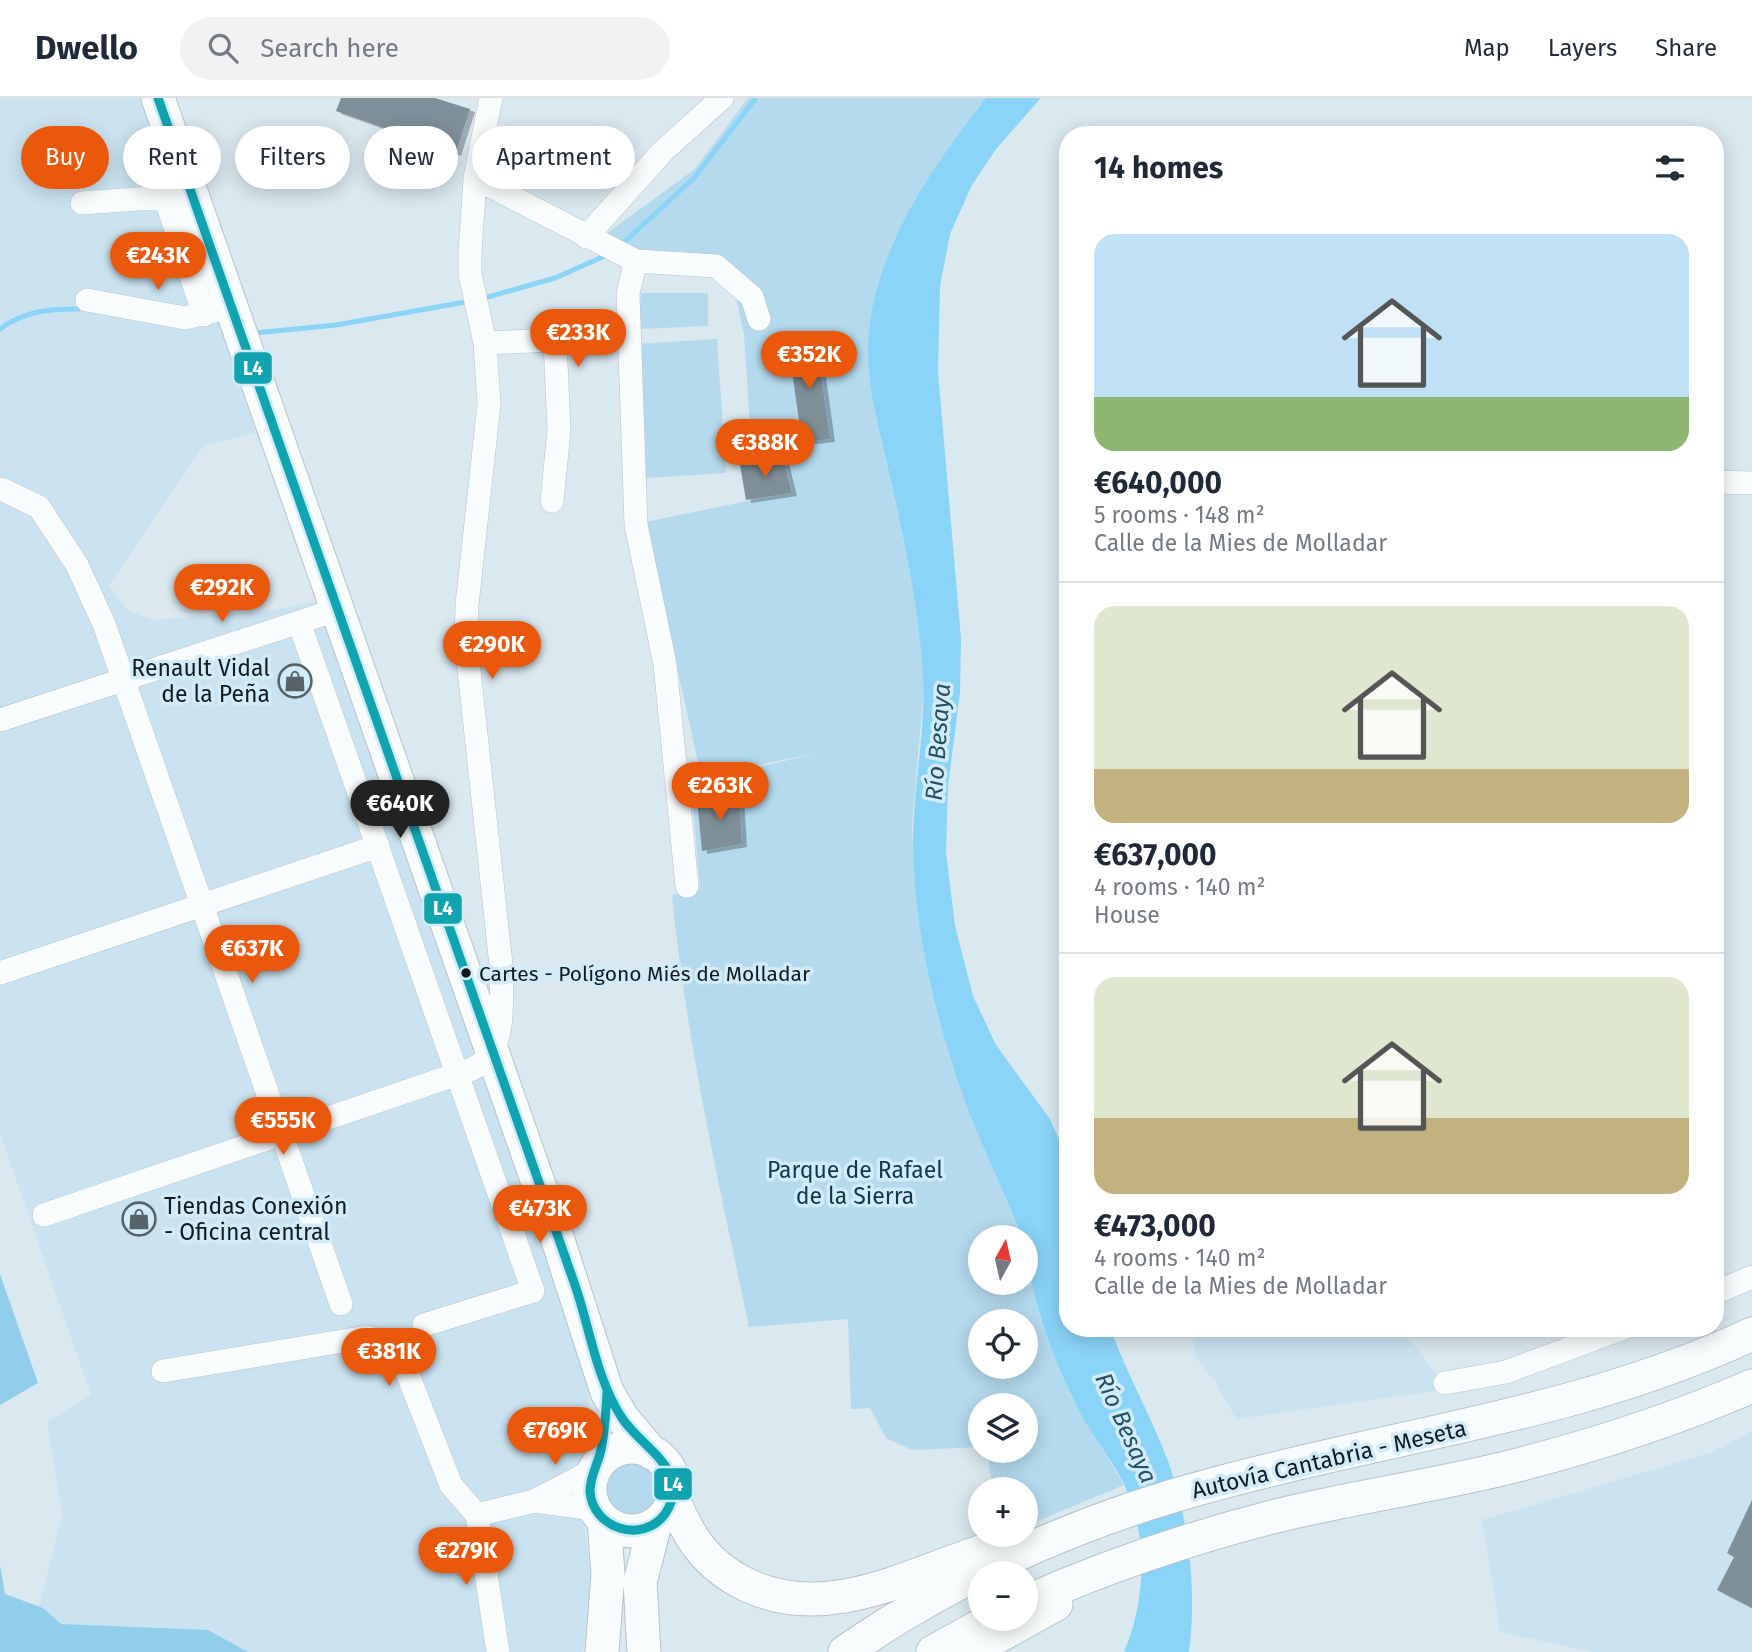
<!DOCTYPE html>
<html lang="en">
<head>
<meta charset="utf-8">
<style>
  body { margin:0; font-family:"Fira Sans",sans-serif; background:#f2f2f3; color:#1f2937; height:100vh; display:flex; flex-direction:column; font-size:26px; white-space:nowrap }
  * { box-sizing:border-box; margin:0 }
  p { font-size:23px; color:#747a83 }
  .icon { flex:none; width:38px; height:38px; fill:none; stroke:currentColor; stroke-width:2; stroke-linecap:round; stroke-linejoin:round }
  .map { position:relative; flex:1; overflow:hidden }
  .panel { position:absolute; left:1059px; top:28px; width:665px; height:1211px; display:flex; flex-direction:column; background:#fff; border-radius:28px; box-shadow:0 4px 18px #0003 }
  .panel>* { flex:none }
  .hud { position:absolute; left:21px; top:28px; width:665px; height:63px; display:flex; gap:14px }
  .needle { width:46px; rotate:8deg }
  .controls { position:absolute; left:968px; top:1127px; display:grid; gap:14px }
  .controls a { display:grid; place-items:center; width:70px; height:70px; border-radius:50%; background:#fff; box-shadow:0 4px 18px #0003; font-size:35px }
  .price { position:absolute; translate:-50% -60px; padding:0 16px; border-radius:24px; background:#ea580c; color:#fff; font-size:23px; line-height:46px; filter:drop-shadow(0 2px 4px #0008) }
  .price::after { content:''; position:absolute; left:50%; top:42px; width:21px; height:16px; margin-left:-10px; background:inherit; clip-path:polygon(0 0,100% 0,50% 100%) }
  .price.on { background:#222; color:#fff }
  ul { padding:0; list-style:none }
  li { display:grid; align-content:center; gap:14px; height:371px; padding:0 35px }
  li+li { border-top:2px solid #e0e1e3 }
  li span { display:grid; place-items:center; height:217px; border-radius:21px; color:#555 }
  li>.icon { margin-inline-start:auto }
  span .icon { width:126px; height:126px; fill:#fffc; stroke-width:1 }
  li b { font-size:30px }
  h2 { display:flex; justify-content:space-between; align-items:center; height:84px; padding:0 35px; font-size:30px }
  .tag { padding:0 24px; border-radius:32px; background:#fff; box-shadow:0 4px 18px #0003; font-size:24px; line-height:63px }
  .tag.on { background:#ea580c; color:#fff }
  header { display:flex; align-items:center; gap:42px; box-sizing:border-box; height:98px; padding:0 35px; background:#fff; border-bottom:2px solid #e0e1e3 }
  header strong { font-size:33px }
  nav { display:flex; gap:38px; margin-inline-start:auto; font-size:24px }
  .search { width:490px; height:63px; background:#f2f2f3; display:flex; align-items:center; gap:18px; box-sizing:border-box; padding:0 24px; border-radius:38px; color:#747a83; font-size:26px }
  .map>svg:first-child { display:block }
</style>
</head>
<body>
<header>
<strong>Dwello</strong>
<div class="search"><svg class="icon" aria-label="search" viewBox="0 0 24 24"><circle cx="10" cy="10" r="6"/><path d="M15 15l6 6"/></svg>Search here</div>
<nav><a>Map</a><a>Layers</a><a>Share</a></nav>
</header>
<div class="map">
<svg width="1752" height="1554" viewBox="0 0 1752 1554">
  <defs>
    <filter id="shadow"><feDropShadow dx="5" dy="3" stdDeviation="0" flood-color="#0004"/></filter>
  </defs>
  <rect width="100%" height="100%" fill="#dae8f0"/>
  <path fill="#cbe3f1" d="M0,0H143L256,335L204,347L109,487L127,512L153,522L275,512L319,503L577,1240L589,1299L588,1350L577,1370L592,1486L583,1554H32L30,1544L62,1417L47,1324L91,1297L0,1035Z
    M1190,1230H1395L1413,1246L1438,1279L1441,1292L1236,1321L1216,1285L1197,1261Z
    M1752,1333V1554H1593L1500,1534L1482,1422L1713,1354Z"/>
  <path fill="#b5daee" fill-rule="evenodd" d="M748,0H986C940,60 882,144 871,220C862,278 881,337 893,393C907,457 921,523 924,588L912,729L914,775L930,884L959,983L1021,1139H980V1185H1026V1157L1051,1246L1070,1296L1124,1387L1026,1428V1391H993L987,1353H1026V1307H980V1349L912,1352L886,1340L870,1310L851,1311L848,1221L749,1229C719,1086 686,943 672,797L700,791L691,684L824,654L701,678L645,424L792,394L783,355L752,358L744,236L728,164L635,153L606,136L695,71ZM980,1223H1026V1269H980Z
    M641,195H708V228L639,231Z
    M717,241L726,375L645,380L636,246Z
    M601 1391a28 28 0 1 1 56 0a28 28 0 1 1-56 0Z"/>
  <path fill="#91ceec" d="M0,1176L38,1285L0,1307Z
    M0,1467L5,1496L43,1510L61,1526L208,1532L248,1554H0Z"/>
  <path fill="#8ad4f8" d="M986,0H1041L996,51L972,87L950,136L940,188L938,274L961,541L960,595L948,688L946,754L955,828L973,898L996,947L1050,1021L1067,1060L1068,1230H1110C1127,1276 1151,1318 1168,1363C1189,1421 1197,1493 1189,1554H1124C1146,1503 1148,1439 1125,1388C1114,1365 1096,1343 1083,1320C1058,1275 1026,1190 1026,1139H1021C1005,1094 983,1051 966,1006C939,931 919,853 914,773C908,703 929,634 922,564C917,501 903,437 889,375C879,329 864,281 869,233C878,146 934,67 986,0Z"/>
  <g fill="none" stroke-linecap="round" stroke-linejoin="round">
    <path stroke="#8ad4f8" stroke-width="5" d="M621,147L694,80L756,0
      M481,201L555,180L607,157
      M0,231C24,213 49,211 78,211
      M253,235L336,227L471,203"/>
  </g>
  <path fill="#7f9099" filter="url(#shadow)" d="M341,0H435L470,11L456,55L336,13Z
    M816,241L830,341L802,344L788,245Z
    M783,359L792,395L746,402L740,367Z
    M739,698L742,746L702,753L697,701Z
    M1752,1402V1510L1717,1492L1734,1459L1727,1455Z"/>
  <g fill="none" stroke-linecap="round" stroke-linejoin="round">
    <defs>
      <path id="minor" d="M475,80L636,163L716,168L752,199L759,221
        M165,99L204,217
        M82,105L165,99L179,95
        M586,139L663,53L722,0
        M636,163L628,195L636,427L665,566L687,788
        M87,202L185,220L230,209
        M485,245L555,242L559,332L552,403
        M1715,384L1752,385
        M1,391L39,409L77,467L104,526L341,1206
        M299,524L533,1193L424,1227
        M0,622L336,512
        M0,875L378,748
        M44,1117L472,971C509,954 501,901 501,867L466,544L467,507L489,306L485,245L470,176V156L475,80L491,0
        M1715,1195L1752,1179
        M163,1273L367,1239L389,1245L405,1269L451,1387L477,1417L534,1403L594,1372
        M1445,1285L1506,1274L1624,1230
        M534,1403L595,1411
        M477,1417L498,1554"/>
      <path id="highway" d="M158,0L554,1130L607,1294L623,1321L652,1355
        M590 1391a42 42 0 1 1 84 0a42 42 0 1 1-84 0Z
        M673,1400C688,1439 707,1468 747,1487C825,1524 905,1479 980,1454
        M1026,1504C1107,1468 1190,1440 1276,1418C1354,1399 1433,1388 1510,1369C1593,1348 1674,1322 1752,1288
        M602,1554L608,1476L604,1422
        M644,1554L640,1484L655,1426
        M845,1554C958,1476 1085,1420 1219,1385C1399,1336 1580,1316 1752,1236
        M933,1554L989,1523
        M970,1554L1056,1506"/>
    </defs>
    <use href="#minor" stroke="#b8c3c9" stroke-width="24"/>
    <use href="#highway" stroke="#b8c3c9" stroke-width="35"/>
    <use href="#minor" stroke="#f9fcfd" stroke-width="23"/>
    <use href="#highway" stroke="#f9fcfd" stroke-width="33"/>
    <defs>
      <path id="bus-1" d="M158,0L576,1190C590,1232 597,1282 622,1320C635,1340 659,1354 670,1376C676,1390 673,1404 665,1416C642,1447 592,1430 590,1393C590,1378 598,1366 601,1352C605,1333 606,1313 607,1294"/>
    </defs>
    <use href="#bus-1" stroke="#d1ebf9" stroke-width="14"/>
    <use href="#bus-1" stroke="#10a3b0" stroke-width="9"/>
  </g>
  <defs>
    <symbol id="shop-ring" viewBox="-11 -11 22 22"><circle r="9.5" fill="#d1ebf9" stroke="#576368" stroke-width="1.5"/><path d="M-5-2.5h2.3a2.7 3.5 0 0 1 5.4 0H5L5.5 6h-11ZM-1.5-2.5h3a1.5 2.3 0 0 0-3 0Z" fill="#576368"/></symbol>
  </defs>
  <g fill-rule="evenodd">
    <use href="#shop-ring" x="276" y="564" width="38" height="38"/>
    <use href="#shop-ring" x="120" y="1102" width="38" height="38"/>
  </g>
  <circle fill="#111b1f" stroke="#d1ebf9" stroke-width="2.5" cx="466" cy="875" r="6"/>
  <g text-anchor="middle" stroke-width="7" stroke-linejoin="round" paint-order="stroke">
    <g font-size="21" fill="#111b1f" stroke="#d1ebf9" text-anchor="start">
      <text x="479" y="883">Cartes - Polígono Miés de Molladar</text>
    </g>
    <g font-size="23" fill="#111b1f" stroke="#d1ebf9" text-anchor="end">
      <text x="270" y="578">Renault Vidal<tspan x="270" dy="26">de la Peña</tspan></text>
      <text x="164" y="1116" text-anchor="start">Tiendas Conexión<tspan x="164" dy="26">- Oficina central</tspan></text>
    </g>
    <g font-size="23" fill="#0c394d" stroke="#d1ebf9">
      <text x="855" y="1080">Parque de Rafael<tspan x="855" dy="26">de la Sierra</tspan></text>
    </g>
    <g font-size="23" fill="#111b1f" stroke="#d1ebf9">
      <text transform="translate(1329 1361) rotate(-13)" y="8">Autovía Cantabria - Meseta</text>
    </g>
    <g font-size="24" font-style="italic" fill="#265064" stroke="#d1ebf9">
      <text transform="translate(938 644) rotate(-86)" y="8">Río Besaya</text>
      <text transform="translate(1126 1330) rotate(66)" y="8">Río Besaya</text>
    </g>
  </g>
  <g stroke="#d1ebf9" stroke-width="2.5">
    <rect x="233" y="253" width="40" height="34" rx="7" fill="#10a3b0"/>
    <rect x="423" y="794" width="40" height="33" rx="7" fill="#10a3b0"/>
    <rect x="653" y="1369" width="40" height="34" rx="7" fill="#10a3b0"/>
  </g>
  <g font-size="19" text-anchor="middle" font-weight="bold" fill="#fff">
    <text x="253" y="277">L4</text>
    <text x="443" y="817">L4</text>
    <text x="673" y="1393">L4</text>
  </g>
</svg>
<div class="controls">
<a><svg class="needle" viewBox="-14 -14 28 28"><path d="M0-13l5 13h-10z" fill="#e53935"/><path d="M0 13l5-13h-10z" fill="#747a83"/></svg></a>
<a><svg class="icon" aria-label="locate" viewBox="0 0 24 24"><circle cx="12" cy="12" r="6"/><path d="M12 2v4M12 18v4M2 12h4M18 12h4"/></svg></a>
<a><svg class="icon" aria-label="layers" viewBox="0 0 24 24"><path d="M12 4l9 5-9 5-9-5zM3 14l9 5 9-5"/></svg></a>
<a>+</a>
<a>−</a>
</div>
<b class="price" style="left:158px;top:194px">€243K</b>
<b class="price" style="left:578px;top:271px">€233K</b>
<b class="price" style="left:809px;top:293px">€352K</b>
<b class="price" style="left:765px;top:381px">€388K</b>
<b class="price" style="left:222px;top:526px">€292K</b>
<b class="price" style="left:492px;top:583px">€290K</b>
<b class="price" style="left:720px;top:724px">€263K</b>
<b class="price on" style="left:400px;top:742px">€640K</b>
<b class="price" style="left:252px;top:887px">€637K</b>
<b class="price" style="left:283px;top:1059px">€555K</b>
<b class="price" style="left:540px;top:1147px">€473K</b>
<b class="price" style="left:389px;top:1290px">€381K</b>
<b class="price" style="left:555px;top:1369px">€769K</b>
<b class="price" style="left:466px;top:1489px">€279K</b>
<div class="hud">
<a class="tag on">Buy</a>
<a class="tag">Rent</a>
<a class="tag">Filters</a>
<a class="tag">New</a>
<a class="tag">Apartment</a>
</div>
<section class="panel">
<h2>14 homes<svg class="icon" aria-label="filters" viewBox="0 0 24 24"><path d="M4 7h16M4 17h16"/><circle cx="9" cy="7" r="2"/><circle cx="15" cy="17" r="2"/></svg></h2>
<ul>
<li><span style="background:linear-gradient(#bfe0f5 75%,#8fb573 0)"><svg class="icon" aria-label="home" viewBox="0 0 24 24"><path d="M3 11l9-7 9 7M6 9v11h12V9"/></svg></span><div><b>€640,000</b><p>5 rooms · 148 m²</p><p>Calle de la Mies de Molladar</p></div></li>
<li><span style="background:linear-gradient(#dfe7d0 75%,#c2b280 0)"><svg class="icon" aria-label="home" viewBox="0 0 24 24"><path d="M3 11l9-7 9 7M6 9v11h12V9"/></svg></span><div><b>€637,000</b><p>4 rooms · 140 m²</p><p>House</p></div></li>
<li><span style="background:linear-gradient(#dfe7d0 65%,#c2b280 0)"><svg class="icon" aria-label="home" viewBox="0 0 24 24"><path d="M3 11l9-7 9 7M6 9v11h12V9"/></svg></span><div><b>€473,000</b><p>4 rooms · 140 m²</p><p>Calle de la Mies de Molladar</p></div></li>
</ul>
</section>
</div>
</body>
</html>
